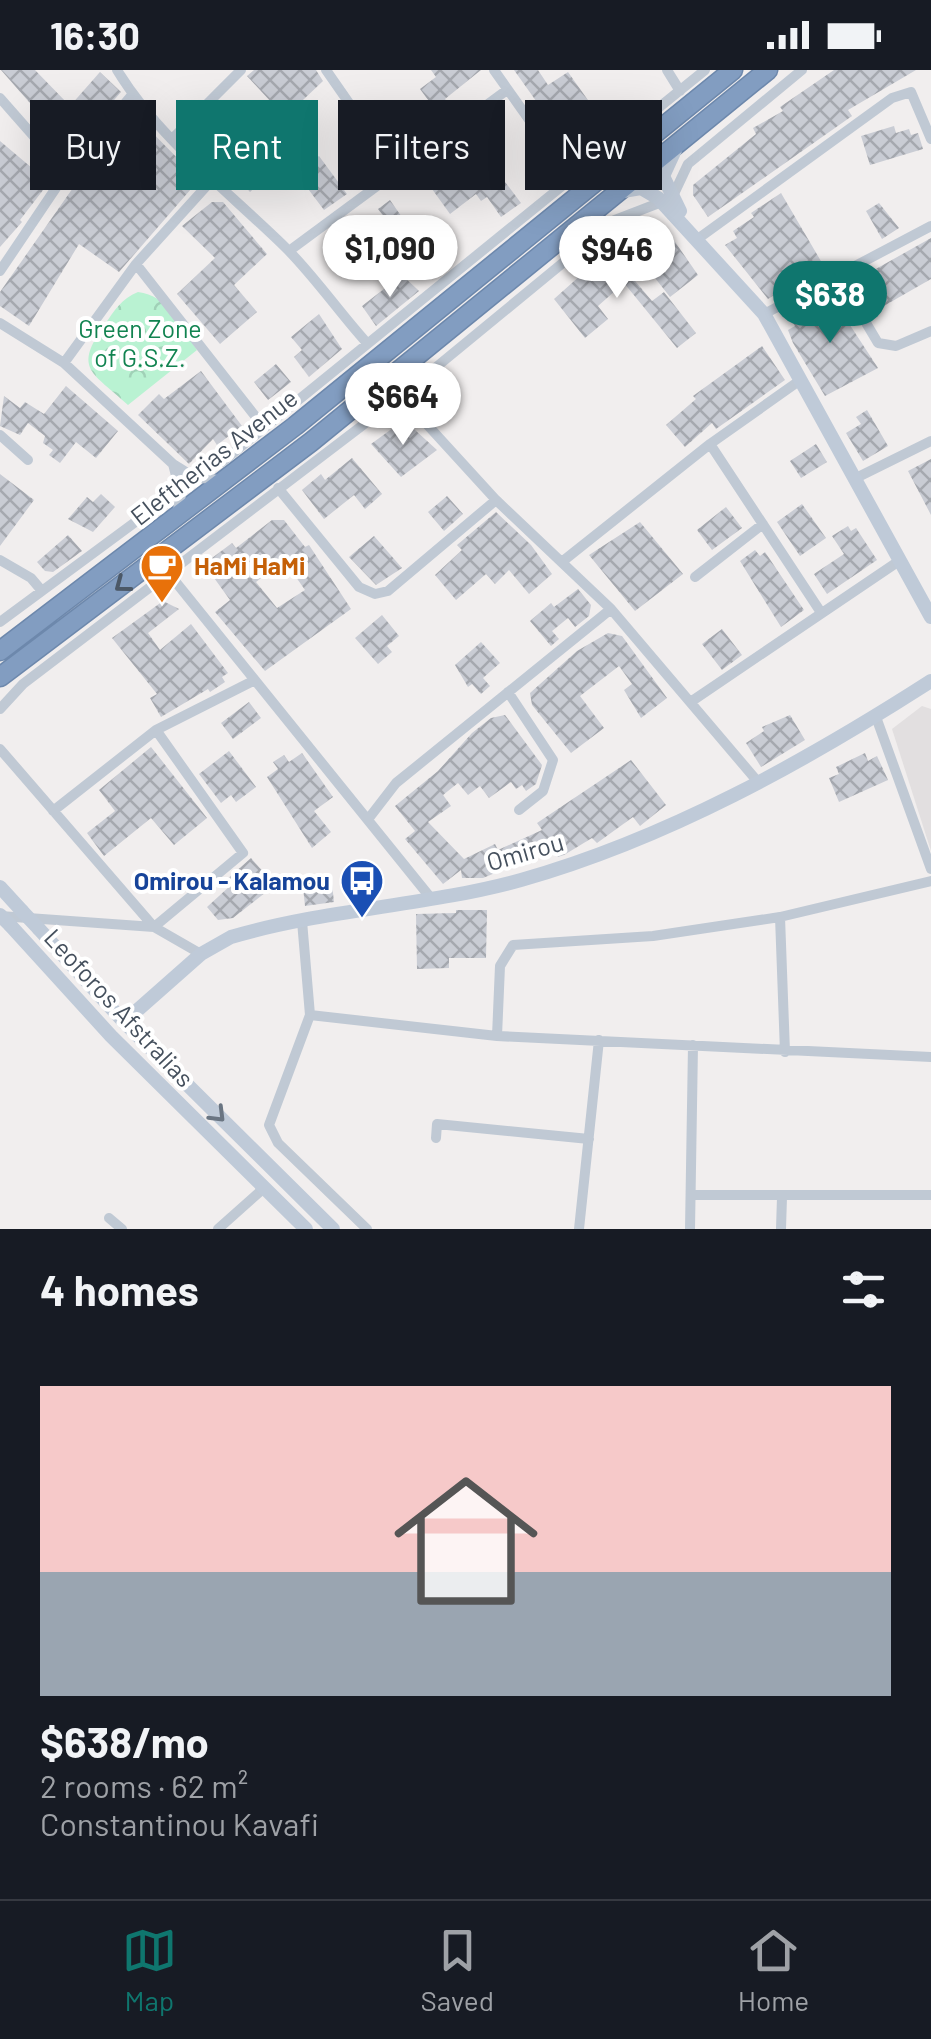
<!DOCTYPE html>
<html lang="en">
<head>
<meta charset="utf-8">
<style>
  body { margin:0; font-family:Barlow,sans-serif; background:#242831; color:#f1f3f6; height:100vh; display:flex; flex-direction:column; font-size:38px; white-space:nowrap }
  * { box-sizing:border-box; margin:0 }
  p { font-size:32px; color:#9ea1a6 }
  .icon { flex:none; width:55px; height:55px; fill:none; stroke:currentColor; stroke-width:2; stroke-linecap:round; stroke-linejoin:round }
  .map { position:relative; height:1159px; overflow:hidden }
  .side { display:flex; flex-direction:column; background:#171b24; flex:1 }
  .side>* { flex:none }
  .hud { position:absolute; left:30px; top:30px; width:872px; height:90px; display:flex; gap:20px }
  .price { position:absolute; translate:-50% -85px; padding:0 22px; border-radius:35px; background:#fff; color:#222; font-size:32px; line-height:65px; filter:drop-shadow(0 2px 5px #0008) }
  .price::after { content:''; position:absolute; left:50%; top:60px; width:30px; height:22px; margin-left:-15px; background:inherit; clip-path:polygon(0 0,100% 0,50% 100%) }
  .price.current { background:#0f766e; color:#fff }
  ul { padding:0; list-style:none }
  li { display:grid; align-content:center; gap:20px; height:530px; padding:0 40px }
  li+li { border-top:2px solid #363941 }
  li span { display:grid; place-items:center; height:310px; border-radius:0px; color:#555 }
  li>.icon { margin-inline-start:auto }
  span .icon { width:180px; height:180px; fill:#fffc; stroke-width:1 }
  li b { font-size:42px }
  h2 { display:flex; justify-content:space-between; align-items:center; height:120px; padding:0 40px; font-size:42px }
  .chip { padding:0 35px; border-radius:0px; background:#171b24; box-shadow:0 10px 40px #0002; font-size:35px; line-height:90px }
  .chip.current { background:#0f766e; color:#fff }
  .status { display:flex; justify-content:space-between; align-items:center; height:70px; padding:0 50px; background:#171b24; direction:ltr }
  .status svg { height:28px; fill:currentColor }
  .menu { display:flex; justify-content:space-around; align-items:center; height:140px; border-top:2px solid #363941; background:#171b24; font-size:28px; color:#9ea1a6 }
  .menu a { display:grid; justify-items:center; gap:5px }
  .menu .current { color:#0f766e }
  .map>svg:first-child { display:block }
</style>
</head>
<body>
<div class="status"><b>16:30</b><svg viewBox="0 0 49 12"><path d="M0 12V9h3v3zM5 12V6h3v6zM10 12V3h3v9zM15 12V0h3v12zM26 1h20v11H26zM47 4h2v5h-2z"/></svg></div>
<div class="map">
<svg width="931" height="1159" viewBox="0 0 931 1159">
  <defs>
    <pattern id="forest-crowns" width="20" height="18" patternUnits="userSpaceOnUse" patternTransform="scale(2.5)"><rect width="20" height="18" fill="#b9f2d2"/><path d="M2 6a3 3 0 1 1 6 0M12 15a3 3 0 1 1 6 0" fill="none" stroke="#a0d1b7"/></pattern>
    <pattern id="building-cross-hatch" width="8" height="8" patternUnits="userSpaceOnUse" patternTransform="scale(2.5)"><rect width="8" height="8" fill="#c9ccd4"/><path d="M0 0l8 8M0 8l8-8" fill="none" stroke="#a5a8af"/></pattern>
  </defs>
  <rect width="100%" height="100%" fill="#f1eeee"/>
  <path fill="#e2dfe0" d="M922,636L931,639V781L892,659Z"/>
  <path fill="url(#forest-crowns)" d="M138,222C168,225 181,257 197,280L128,335C93,302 72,300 105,254C115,240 121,229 138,222Z"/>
  <path fill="url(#building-cross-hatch)" fill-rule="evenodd" d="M1,0H35L70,36L100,2L121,22L71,80Z
    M254,0H316L323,11L285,47L247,6Z
    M431,0H481L445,29L457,44L445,53L420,19L436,7Z
    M514,0H538L548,15L568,2L612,64L587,85L573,83Z
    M834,0H916L848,40L852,46L708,147L693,125V115L756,64L753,58L783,41L780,37Z
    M135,45L192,103L191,119L119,202L79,174L29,256L0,236V222L82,105Z
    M414,53L426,69L401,87L390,72Z
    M894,56L896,63L909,59L911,65L918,63L923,79L870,95L861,66Z
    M459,68L488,112L499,104L521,133L501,147L487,127L481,131L476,124L450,144L427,112L451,95L441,80Z
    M0,71L32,98L37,92L48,107L47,115L20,150L22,152L0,177Z
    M252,81L267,97L255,108L260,113L250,122L231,101Z
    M319,86L347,124L324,140L296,103Z
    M781,123L825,198L806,210L804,206L768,229L725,175L737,168L733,161L754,147L751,143Z
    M390,130L415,166L391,182L387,178L361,198L342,173L384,147L378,139Z
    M212,132H223L267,184L234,215L257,242L220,274L177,224L215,188L182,156Z
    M879,133L899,158L882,169L866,141Z
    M637,154L640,158L644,154L648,158L664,156L698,205L670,227L655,208L661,203L644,182L638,187L622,166Z
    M931,168V209L875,241L858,209Z
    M609,180L652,231L664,222L696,263L677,278L624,213L598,236L608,249L585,268L554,229Z
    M402,205L419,221L376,256L362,236Z
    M831,226L878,298L825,326L793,273L788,260L795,256L788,245L802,237L805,243Z
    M319,244L342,279L309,307L294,287L302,280L291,267Z
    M762,276L785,310L716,359L712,353L685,377L666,355L696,329L693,326Z
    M276,294L291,312L268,330L254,312Z
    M201,301L242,356L217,375L213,369L189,394L138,345L159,324L164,329Z
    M66,316L118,361L96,388L76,372L60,393L49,385L53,380L43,373L45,366L28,353L20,365L0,356L4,326L20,338L25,332L44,344Z
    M867,340L888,376L863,391L846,363L861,354L856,347Z
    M404,350L437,380L401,407L371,374Z
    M816,374L827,392L801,408L790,391Z
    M352,388L382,424L365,439L354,425L324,449L302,420L321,404L325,410Z
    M931,389V445L908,401Z
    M0,404L34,430L0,476Z
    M101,424L115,437L93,462L68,449L87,427L93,432Z
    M447,426L463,444L444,461L428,442Z
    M802,434L826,468L800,486L777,452Z
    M726,437L742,458L712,480L697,460Z
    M496,442L531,475L552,504L529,524L509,500L495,514L486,504L456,530L435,505L462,480L457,475Z
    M272,450H284L305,477L309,475L351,539L265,601L215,542L230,530L204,494L232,473L236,478ZM284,490L305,520L277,538L256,512Z
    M640,452L683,504L635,541L589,485Z
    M848,456L851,461L856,458L877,490L827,524L814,504L844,484L832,466Z
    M68,465L82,481L53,502L45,501L37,492Z
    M374,466L402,498L376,515L349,487Z
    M755,480L760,486L765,482L804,540L781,557L740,491Z
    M578,519L591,535L589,546L575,557L568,548L552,561L559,569L551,576L530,551L551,533L554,537Z
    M163,531L179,539L148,563L160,580L191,554L228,603L222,607L225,612L210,622L208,619L161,647L150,628L157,624L112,568Z
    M382,545L399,566L387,576L392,582L378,594L355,568Z
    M722,559L742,585L722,600L702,574Z
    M608,563L622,566L667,628L641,648L624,620L632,614L619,596L580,626L604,658L571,683L532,635L530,623L577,581Z
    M481,572L500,593L483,608L490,616L481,624L472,614L468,617L455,595Z
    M249,632L261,648L233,669L221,653Z
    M505,645L542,695L536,714L526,721L522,715L516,719L511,712L489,728L480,716L468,725L458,713L443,725L451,736L428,752L464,789L495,774L498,780L542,760L537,753L631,690L666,735L640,756L633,747L597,773L592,768L564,785L558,787L553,779L483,808H462L461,800L443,814L405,769L415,761L395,736L438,701L472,663L491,648Z
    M790,645L805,670L761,697L746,673L764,661L762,657Z
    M151,677L207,748L174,775L151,748L104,786L87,763L115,741L99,720Z
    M229,681L256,717L236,732L231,725L221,733L199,704Z
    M302,683L333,727L314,741L331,762L312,778L267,707L278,699L273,692L284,685L289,692Z
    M865,683L868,691L877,686L888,710L839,732L829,708L839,704L836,697Z
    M251,788L275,815L233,848L218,850L207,837L231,815L226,810Z
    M331,805L334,832L305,836L302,808Z
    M456,840H487L486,888H449V898L417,899L416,844L456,843Z"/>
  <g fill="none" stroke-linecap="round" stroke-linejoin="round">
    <defs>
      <path id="highway" d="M0,581L295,356L733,0
        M0,607L311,372L768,0"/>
    </defs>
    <use href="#highway" stroke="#6d88ac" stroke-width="21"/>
    <path stroke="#c0c9d4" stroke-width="10" d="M117,0C159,69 229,122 286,178C315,207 339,242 366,272
      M326,0L395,99
      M494,0L571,109
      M667,0L680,21
      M0,28L66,103
      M174,67L241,0
      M699,168L892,28L911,22L931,69
      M289,181L507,20
      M136,194L263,356
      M0,201L66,103L132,25
      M837,204L878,273L896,276L931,261
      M764,244L931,156
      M0,253L64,293L173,394L194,407L218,410
      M64,293L136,194L212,110
      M401,326L496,430L611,539L758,712
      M0,365L28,390
      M710,374L820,541
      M222,392L705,0
      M173,394L181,425L177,444
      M854,409L931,371
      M278,418L359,517L375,524L388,521L496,430
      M0,490L31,508L42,521
      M563,491L710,374L799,311
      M166,500L430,827
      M695,507L763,454
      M0,552L157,436
      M508,622L553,690L543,721L519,740
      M692,631L899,491
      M0,639L23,614L401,326L615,150L672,128L688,94L802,0
      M876,647L931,799
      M0,679L154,857L201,884
      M53,741L156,660L253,611
      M369,748L396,713L611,539
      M0,846L154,857
      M780,847L785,982
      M302,851L310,945L269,1055L278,1073L367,1159
      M154,857L243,783L156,660
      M310,945L497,966L931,987
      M497,966L500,896L513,875L653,866L780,847L931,811
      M436,1068L437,1054L589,1069
      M691,1125H931
      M109,1148L122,1159
      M218,1159L264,1118
      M579,1159L599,970
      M690,1159L693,975
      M781,1159L782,1127"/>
    <path stroke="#bfcad8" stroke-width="14" d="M675,80L663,106L680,141
      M623,121L641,118L658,128L764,244L931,547
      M0,817L22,841
      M10,855L111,966L306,1159
      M39,859L124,952L333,1159
      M124,952L201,884L231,867C325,839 427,836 521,810C666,769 805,692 931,611"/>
    <use href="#highway" stroke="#829dc1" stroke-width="18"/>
    <path stroke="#bfcad8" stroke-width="14" d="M22,841L39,859
      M0,845L10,855"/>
  </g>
  <defs><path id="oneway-chevron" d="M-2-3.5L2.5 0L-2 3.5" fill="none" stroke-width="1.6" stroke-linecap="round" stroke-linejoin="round" transform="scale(2.5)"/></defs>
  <use stroke="#4b5867" href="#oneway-chevron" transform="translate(122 515) rotate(143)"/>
  <use stroke="#6a7582" href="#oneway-chevron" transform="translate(218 1045) rotate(45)"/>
  <defs>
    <symbol id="cafe-pin" viewBox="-11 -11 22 30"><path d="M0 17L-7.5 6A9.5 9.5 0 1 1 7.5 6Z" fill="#e8710a" stroke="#fff"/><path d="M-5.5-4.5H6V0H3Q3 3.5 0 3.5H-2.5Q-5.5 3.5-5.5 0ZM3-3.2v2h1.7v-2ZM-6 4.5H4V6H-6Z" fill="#fff"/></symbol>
    <symbol id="bus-pin" viewBox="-11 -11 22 30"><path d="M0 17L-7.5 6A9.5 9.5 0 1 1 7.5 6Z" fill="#1a4fb4" stroke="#fff"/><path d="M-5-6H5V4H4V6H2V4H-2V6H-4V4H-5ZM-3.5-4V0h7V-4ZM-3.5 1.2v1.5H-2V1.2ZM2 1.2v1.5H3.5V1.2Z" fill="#fff"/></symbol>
  </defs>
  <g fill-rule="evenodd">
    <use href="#cafe-pin" x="137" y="471" width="50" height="68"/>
    <use href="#bus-pin" x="337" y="786" width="50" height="68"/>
  </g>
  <g text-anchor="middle" stroke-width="8" stroke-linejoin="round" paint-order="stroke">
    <g font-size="25" fill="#118350" stroke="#fff">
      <text x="140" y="268">Green Zone<tspan x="140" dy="29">of G.S.Z.</tspan></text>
    </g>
    <g font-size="25" fill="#45505d" stroke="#fff">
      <text transform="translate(214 387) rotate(-38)" y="9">Eleftherias Avenue</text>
      <text transform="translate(525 782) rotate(-16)" y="9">Omirou</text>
      <text transform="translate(119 938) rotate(47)" y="9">Leoforos Afstralias</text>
    </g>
    <g font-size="25" font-weight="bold" fill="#c56008" stroke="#fff" text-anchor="start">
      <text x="194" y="505">HaMi HaMi</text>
    </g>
    <g font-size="25" font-weight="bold" fill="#164399" stroke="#fff" text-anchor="end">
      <text x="330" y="820">Omirou - Kalamou</text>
    </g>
  </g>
</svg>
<b class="price" style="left:390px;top:230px">$1,090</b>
<b class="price" style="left:617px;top:231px">$946</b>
<b class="price current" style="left:830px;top:276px">$638</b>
<b class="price" style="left:403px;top:378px">$664</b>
<div class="hud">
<a class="chip">Buy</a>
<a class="chip current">Rent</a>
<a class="chip">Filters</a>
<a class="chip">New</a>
</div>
</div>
<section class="side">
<h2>4 homes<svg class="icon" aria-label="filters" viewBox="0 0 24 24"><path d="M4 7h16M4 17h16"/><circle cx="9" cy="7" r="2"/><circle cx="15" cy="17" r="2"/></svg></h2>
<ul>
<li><span style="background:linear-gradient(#f6c9c9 60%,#9aa5b1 0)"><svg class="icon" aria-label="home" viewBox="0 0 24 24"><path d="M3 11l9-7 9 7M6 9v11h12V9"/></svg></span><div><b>$638/mo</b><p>2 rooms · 62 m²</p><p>Constantinou Kavafi</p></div></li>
</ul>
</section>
<nav class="menu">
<a class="current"><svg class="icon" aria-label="map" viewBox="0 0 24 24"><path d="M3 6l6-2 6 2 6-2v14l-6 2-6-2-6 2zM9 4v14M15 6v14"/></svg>Map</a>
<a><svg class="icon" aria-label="saved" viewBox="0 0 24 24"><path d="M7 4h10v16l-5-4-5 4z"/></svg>Saved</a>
<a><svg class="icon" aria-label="home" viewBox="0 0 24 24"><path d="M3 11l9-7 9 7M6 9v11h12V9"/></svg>Home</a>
</nav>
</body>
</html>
